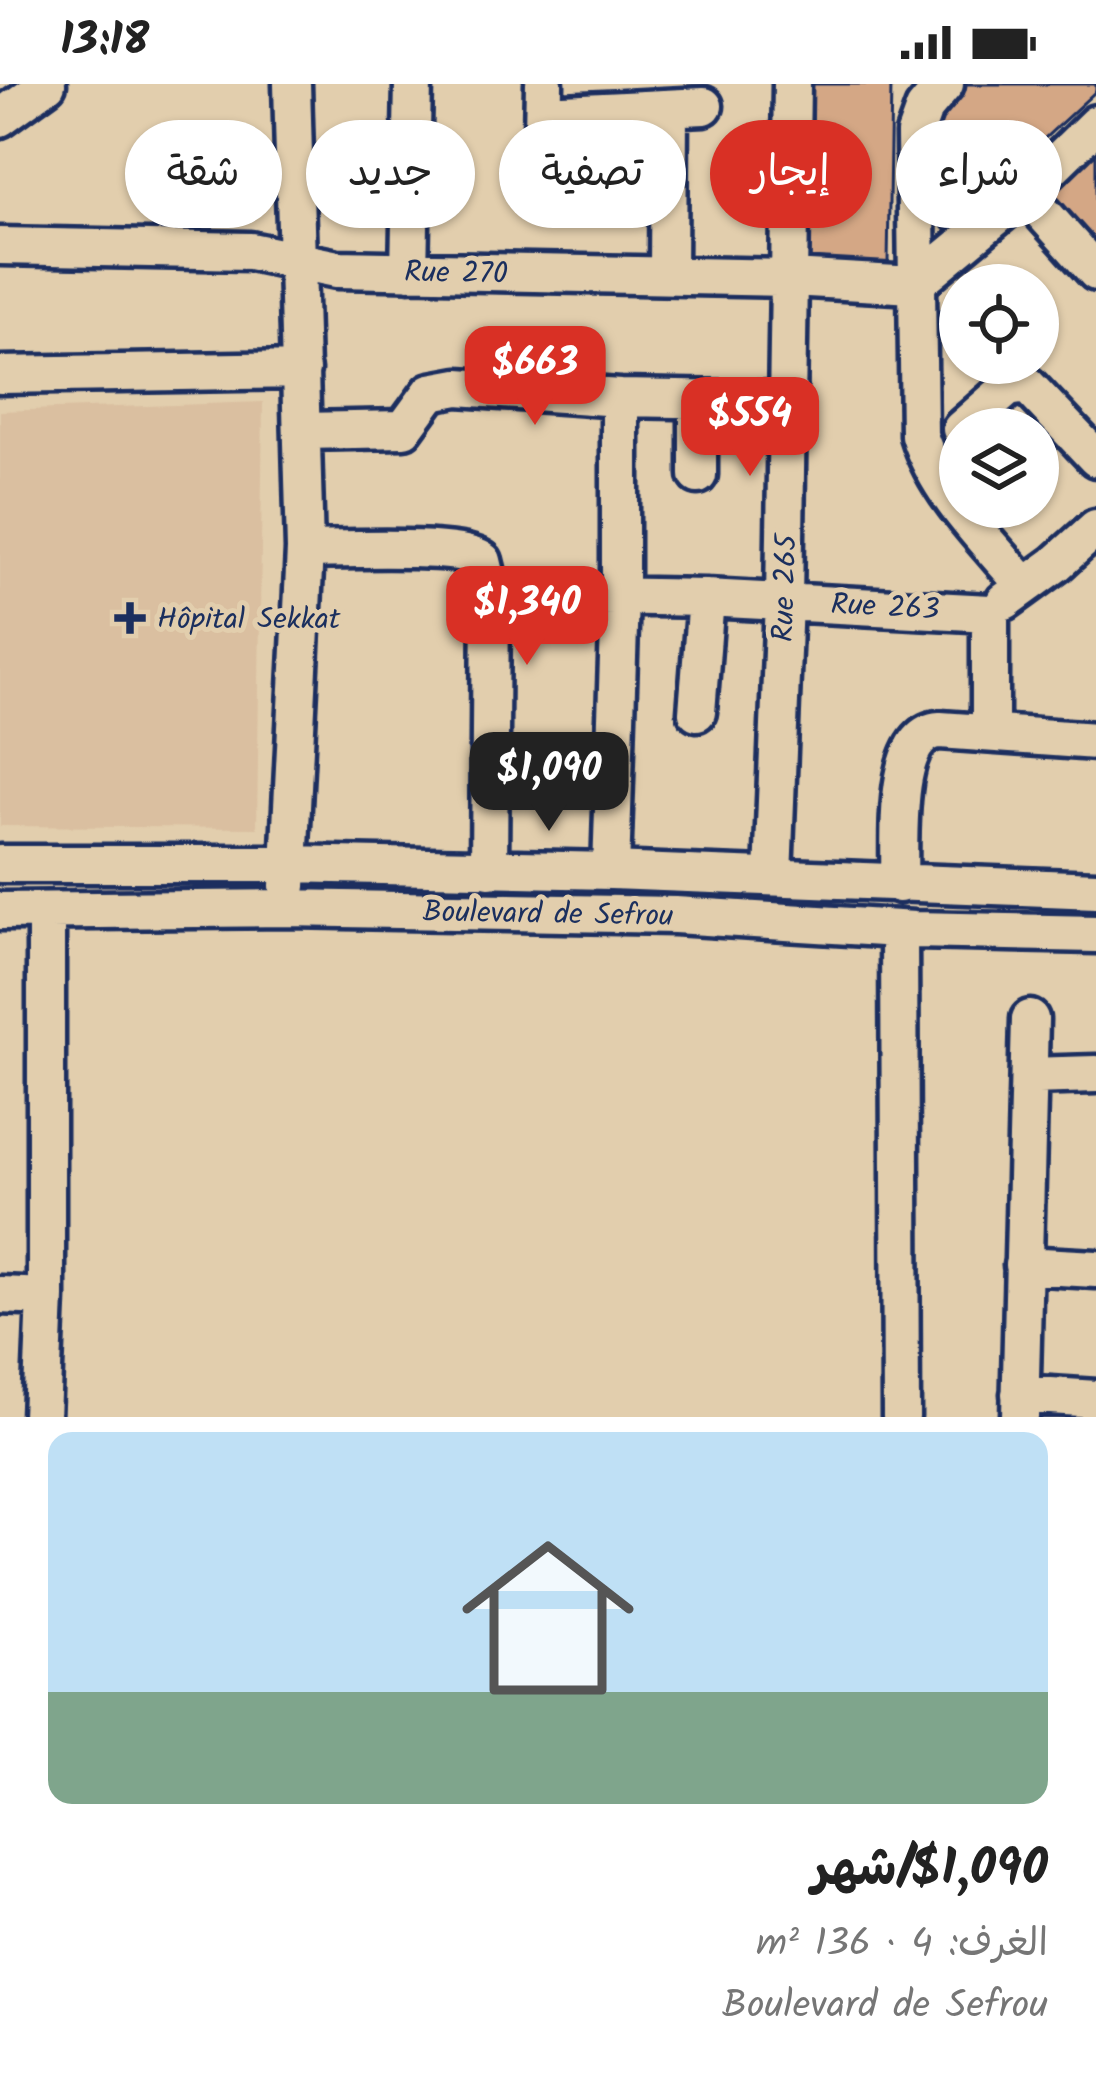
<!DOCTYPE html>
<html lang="ar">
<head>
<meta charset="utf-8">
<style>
  body { margin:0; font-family:Kalam,"Playpen Sans Arabic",sans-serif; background:#f2f2f2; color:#222; direction:rtl; height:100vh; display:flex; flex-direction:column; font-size:45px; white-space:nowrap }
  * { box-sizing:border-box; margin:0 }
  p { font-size:39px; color:#767676 }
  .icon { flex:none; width:66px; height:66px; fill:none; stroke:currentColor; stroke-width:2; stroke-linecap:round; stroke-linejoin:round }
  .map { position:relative; height:1333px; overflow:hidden; direction:ltr }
  .panel { display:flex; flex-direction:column; background:#fff; flex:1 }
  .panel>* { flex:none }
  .guide { position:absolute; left:36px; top:36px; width:1026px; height:108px; direction:rtl; display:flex; gap:24px }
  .controls { position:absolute; left:939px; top:180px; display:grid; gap:24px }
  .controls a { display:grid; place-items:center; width:120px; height:120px; border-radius:50%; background:#fff; box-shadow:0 3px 9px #0004; font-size:60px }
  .price { position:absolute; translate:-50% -102px; padding:0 27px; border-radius:24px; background:#d93025; color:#fff; font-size:39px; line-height:78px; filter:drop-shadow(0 3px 6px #0008) }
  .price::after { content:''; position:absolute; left:50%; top:72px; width:36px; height:27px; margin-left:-18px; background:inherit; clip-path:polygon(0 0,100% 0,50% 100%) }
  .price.active { background:#222; color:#fff }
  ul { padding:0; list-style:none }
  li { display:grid; align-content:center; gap:24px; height:636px; padding:0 48px }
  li+li { border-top:3px solid #e0e0e0 }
  li span { display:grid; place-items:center; height:372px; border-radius:24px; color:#555 }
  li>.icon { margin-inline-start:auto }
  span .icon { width:216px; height:216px; fill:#fffc; stroke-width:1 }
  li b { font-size:51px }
  .pill { padding:0 42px; border-radius:54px; background:#fff; box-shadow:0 3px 9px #0004; font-size:42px; line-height:108px }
  .pill.active { background:#d93025; color:#fff }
  .status { display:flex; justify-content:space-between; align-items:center; height:84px; padding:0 60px; background:#fff; direction:ltr }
  .status svg { height:33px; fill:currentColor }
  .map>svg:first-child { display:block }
</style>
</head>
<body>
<div class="status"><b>13:18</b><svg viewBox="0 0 49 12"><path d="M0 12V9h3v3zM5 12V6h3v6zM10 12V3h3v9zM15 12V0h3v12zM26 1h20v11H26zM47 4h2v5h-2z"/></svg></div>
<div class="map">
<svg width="1096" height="1333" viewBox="0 0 1096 1333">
  <rect width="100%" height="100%" fill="#e2cead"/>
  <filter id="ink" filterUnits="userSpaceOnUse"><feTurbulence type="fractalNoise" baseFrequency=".00833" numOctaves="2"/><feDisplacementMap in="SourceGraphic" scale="24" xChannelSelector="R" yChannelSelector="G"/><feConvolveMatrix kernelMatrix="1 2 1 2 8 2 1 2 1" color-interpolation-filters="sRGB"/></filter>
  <g filter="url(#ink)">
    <path fill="#dabfa0" d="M263,318L257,744L0,742V327Z"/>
    <path fill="#d4a785" stroke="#1b2f5e" stroke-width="3" d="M796,0H891L888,179L790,176Z
      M945,0H1096V7L945,146L914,108L942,82L915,50Z
      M1096,49V175L1032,111Z"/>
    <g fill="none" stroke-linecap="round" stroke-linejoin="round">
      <defs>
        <path id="minor" d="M945,0L924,25L915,50L919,351C937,409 985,455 1025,502
          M544,30L704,22
          M0,34L47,0
          M542,95L544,0
          M1025,109L1096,188
          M0,162L250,167L337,185L791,194L914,201L1025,109L1096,40
          M409,187L413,0
          M668,191L669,24
          M0,291L301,286
          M961,345L1008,304L1027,301L1096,374
          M303,347L404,345L431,308L458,303L620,314L788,317
          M698,391V316
          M305,466C338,466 462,459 483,477L491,510L489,785
          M491,510L706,514L990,529
          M1005,517L1056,480L1096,444
          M697,628L706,514
          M990,648V529
          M0,780H288L611,787L1096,806
          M611,787L620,513V314
          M773,792L784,517L792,0
          M899,800C901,762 890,649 940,646L1096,657
          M288,802L305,466L292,0
          M0,827L288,824L675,831L914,846L1096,850
          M899,845L901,1333
          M1029,992L1096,990
          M1023,1181L1096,1185
          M0,1211L46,1213
          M1020,1310L1096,1315
          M41,1333L46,1213V828
          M1020,1333L1030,935"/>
      </defs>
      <use href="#minor" stroke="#1b2f5e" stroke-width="45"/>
      <use href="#minor" stroke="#e2cead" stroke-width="36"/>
    </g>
  </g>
  <path fill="#1b2f5e" stroke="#e2cead" stroke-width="4.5" d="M124 516h12v12h12v12h-12v12h-12v-12h-12v-12h12z"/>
  <g text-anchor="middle" stroke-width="10" stroke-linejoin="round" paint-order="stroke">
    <g font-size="30" fill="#1b2f5e" stroke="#e2cead">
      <text transform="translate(456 188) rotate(1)" y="10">Rue 270</text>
      <text transform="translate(784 504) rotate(-88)" y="10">Rue 265</text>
      <text transform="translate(885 522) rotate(3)" y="10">Rue 263</text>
      <text transform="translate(548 829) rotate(1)" y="10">Boulevard de Sefrou</text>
    </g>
    <g font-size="30" fill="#1b2f5e" stroke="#e2cead" text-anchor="start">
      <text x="157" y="544">Hôpital Sekkat</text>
    </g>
  </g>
</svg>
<div class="controls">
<a><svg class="icon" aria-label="locate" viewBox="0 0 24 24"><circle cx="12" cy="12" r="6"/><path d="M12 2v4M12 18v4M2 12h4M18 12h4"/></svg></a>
<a><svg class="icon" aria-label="layers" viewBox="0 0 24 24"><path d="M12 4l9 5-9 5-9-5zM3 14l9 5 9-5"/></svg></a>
</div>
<b class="price" style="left:535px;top:344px">$663</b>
<b class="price" style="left:750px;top:395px">$554</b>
<b class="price" style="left:527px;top:584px">$1,340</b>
<b class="price active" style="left:549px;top:750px">$1,090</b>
<div class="guide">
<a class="pill">شراء</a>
<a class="pill active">إيجار</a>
<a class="pill">تصفية</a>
<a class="pill">جديد</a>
<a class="pill">شقة</a>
</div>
</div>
<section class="panel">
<ul>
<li><span style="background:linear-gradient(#bfe0f5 70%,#7fa58c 0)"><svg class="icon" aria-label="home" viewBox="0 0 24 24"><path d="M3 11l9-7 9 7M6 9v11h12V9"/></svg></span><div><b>$1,090/شهر</b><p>الغرف: 4 · 136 m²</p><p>Boulevard de Sefrou</p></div></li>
</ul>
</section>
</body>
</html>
